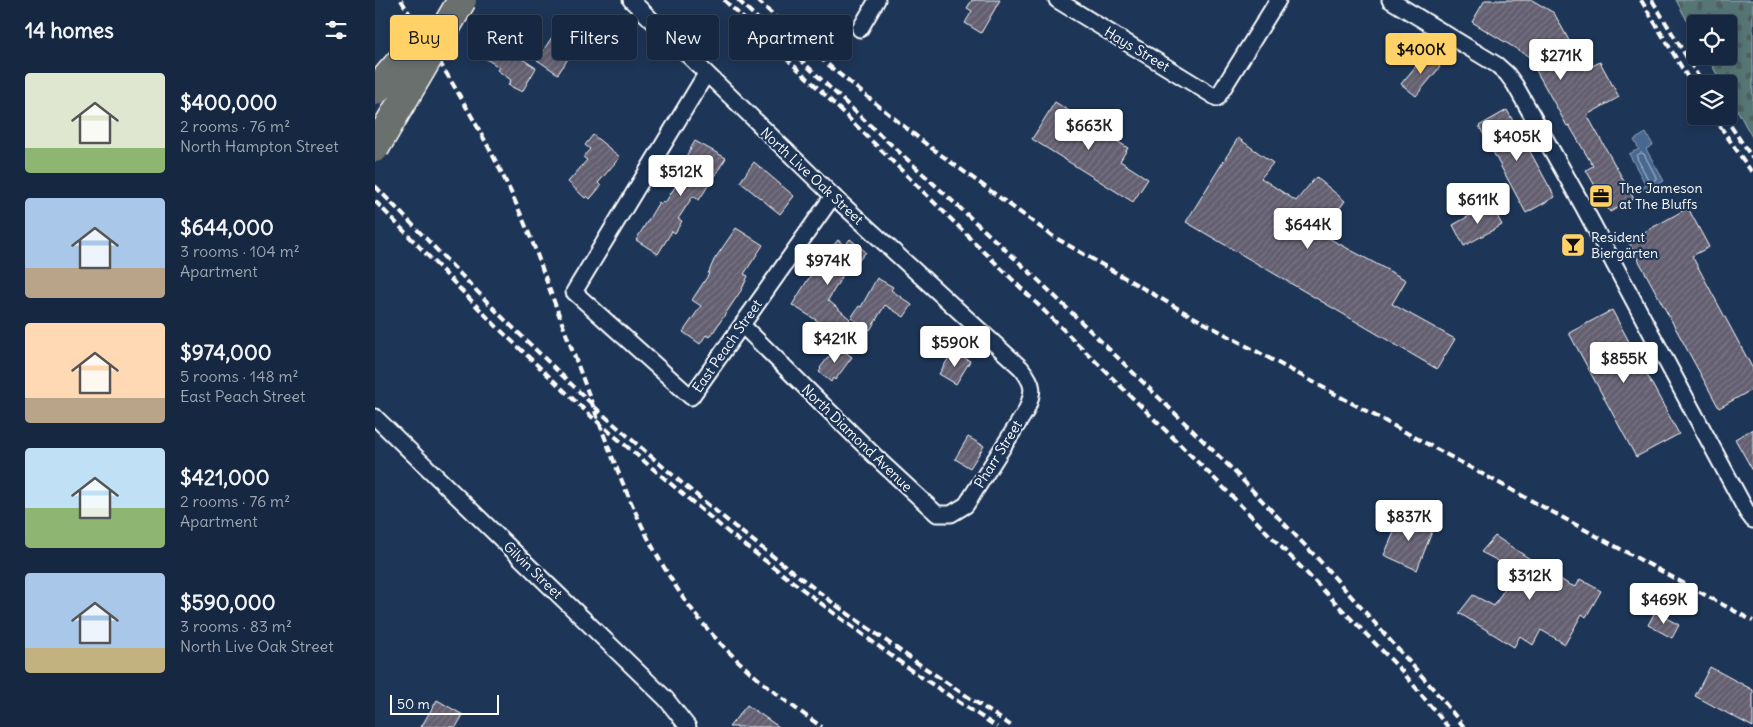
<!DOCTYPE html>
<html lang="en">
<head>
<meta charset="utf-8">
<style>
  body { margin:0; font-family:Delius,sans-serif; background:#1f3048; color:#f1f3f6; height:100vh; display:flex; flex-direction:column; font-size:19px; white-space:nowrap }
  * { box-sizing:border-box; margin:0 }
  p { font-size:16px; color:#9ea6b1 }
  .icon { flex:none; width:28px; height:28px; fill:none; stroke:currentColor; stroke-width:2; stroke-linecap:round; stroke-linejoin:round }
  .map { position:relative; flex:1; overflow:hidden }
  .sheet { display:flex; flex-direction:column; background:#162841; width:375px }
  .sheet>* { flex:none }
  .hud { position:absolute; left:15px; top:15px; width:475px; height:45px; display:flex; gap:10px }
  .buttons { position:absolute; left:1312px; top:15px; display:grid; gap:10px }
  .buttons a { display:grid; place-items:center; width:50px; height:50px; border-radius:5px; background:#162841; box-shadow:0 2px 8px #0003,0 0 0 1px #35445a; font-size:25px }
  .scale { position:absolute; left:15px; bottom:12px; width:109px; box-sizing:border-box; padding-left:5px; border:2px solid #fff; border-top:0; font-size:14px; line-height:18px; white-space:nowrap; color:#fff; -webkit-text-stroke:4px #1d3557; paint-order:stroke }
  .price { position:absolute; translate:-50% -42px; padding:0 11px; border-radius:5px; background:#fff; color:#222; font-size:16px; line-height:32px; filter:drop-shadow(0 1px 2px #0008) }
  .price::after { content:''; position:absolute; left:50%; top:30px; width:15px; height:11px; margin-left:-8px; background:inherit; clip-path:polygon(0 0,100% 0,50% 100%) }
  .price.active { background:#ffd166; color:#111 }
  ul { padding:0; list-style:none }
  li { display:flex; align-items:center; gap:15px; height:125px; padding:0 25px }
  li span { display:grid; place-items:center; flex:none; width:140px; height:100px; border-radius:5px; color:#555 }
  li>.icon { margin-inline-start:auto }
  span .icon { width:60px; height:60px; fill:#fffc; stroke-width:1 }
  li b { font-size:21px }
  h2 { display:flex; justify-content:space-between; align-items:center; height:60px; padding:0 25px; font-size:21px }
  .chip { padding:0 18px; border-radius:5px; background:#162841; box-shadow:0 2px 8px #0003,0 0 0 1px #35445a; font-size:18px; line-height:45px }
  .chip.active { background:#ffd166; color:#111 }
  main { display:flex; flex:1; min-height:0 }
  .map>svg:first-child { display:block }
</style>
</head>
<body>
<main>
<section class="sheet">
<h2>14 homes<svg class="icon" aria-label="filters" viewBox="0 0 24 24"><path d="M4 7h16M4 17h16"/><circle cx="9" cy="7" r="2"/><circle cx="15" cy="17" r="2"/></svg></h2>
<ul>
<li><span style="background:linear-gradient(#dfe7d0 75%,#8fb573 0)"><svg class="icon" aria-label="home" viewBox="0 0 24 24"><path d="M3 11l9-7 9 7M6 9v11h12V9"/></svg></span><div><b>$400,000</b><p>2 rooms · 76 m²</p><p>North Hampton Street</p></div></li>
<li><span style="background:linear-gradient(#a9c7e8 70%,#b9a48a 0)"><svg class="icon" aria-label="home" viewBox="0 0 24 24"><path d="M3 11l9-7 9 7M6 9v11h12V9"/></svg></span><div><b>$644,000</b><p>3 rooms · 104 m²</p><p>Apartment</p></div></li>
<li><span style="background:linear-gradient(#ffd9b3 75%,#b9a48a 0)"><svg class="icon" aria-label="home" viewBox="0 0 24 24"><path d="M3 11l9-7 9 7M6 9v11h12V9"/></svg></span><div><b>$974,000</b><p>5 rooms · 148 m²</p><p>East Peach Street</p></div></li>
<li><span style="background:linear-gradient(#bfe0f5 60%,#8fb573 0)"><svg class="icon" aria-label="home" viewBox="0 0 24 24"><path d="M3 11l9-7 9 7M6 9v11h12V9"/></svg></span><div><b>$421,000</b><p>2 rooms · 76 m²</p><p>Apartment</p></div></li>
<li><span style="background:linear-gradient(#a9c7e8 75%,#c2b280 0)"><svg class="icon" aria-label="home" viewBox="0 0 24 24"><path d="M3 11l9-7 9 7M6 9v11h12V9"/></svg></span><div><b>$590,000</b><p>3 rooms · 83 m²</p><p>North Live Oak Street</p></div></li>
</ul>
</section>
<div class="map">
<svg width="1378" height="727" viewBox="0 0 1378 727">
  <defs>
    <pattern id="cemetery-stones" width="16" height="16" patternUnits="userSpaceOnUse" patternTransform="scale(1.25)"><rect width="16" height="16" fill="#567574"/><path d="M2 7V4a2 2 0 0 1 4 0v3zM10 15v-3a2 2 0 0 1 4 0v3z" fill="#505e5e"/></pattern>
    <pattern id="building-hatch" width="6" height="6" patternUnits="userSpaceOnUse" patternTransform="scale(1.25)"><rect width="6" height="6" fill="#635f70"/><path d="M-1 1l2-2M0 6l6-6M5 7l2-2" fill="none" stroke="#7a7785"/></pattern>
  </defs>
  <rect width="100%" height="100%" fill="#1d3557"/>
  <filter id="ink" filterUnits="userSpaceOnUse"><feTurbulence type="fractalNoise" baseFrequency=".02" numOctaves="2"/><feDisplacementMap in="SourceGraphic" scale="10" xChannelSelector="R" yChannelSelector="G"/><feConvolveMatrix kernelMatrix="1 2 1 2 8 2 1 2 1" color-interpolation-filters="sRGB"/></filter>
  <g filter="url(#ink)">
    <path fill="url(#cemetery-stones)" stroke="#aababa" d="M1301,0H1378V139L1354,95V84H1347L1332,56H1354V24H1321V37Z"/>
    <path fill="#49688f" stroke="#92a4bc" d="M1271,133L1278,145L1271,149L1289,181L1270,192L1267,188L1271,185L1254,154L1264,149L1259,140Z"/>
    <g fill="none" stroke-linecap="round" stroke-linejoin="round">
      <path stroke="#b6c3d2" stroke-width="1" d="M1266,153L1269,154L1281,177V179L1277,182L1274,181L1262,158V156Z"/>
    </g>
    <path fill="url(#building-hatch)" stroke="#fff" d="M597,0H625L606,33L590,23L597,11L592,8Z
      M1110,0H1157L1179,13L1210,70L1225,62L1244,97L1212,115L1259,199L1235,212L1211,170L1218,166L1194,125L1192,126L1153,56L1097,22Z
      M236,26L252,40L233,62L218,48Z
      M114,37L161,68L147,92L133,85L136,80L122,70L124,67L103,54Z
      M177,37L198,51L183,74L162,60Z
      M1050,55L1065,67L1041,96L1026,84Z
      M680,102L753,148L745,161L773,179L758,202L657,139Z
      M1132,110L1180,197L1151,213L1104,126Z
      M218,135L245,157L223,183L226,186L215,199L212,196L210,198L193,182L212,160L208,157L215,149L210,145Z
      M863,138L898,163L886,178L921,201L941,177L970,201L946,234L1031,280L1017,304L1080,339L1062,369L811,222Z
      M320,141L351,158L324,200L318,196L303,219L307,221L300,233L297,231L283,254L261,240L284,202L286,204L288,201L290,203L316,161L310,158Z
      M379,162L419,196L405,214L365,182Z
      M1116,204L1127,225L1089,246L1078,225Z
      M1313,208L1334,247L1317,256L1378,369V389L1344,408L1253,241Z
      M361,228L388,245L369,274L373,276L367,289L335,337L331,335L325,344L308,332L326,306L317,300L334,274H333L339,260Z
      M475,239L491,252L475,271L472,268L453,300L475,319L459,338L451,331L454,328L417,305L444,262L463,240L470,246Z
      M502,278L518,287L516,290L537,305L529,317L510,305L495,330L476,318L484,306L486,307Z
      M1237,310L1304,434L1261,457L1194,333Z
      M462,346L477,357L460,380L458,378L456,382L444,372L446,369L445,368Z
      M578,351L595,361L581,384L564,374Z
      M1378,429V471L1360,439Z
      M593,437L609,446L595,468L580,459Z
      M1028,512L1058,529L1042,570L1009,555Z
      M1120,536L1193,584L1201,587L1205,579L1226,591L1211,617L1207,614L1190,644L1166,630L1158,645L1145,636L1139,647L1084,613L1098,595L1119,606L1141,570L1106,552Z
      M1280,612L1304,625L1297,638L1273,625Z
      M1335,667L1378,690V727L1320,696Z
      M62,700L88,715L81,727H46Z
      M372,705L404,727H354Z"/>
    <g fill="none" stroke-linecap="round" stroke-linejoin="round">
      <defs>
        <path id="street" d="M256,0L458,196L646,368C660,385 659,391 651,411L591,505L576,514H562L508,464L367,325
          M682,0L842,98L903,0
          M1015,0L1122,65L1132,74L1140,85L1208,206L1372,512L1378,520
          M485,29L502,0
          M331,74L199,292L316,397L458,196
          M0,417L291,699L313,727"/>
      </defs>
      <use href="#street" stroke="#fff" stroke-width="19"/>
      <use href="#street" stroke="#1d3557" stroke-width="15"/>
      <path stroke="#fff" stroke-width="4" stroke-dasharray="8 4" stroke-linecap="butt" d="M26,0C73,75 118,146 152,229C160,247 166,266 173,285C190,331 207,376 224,422C250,492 278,561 325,620C359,662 403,697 447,727
        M349,0L444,89L845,484L1027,671L1073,727
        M363,0L472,104L661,278L854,466L944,560L1061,692L1089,727
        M382,0L458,69L551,144L679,237L811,313L1378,621
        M1266,0L1321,91
        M1277,0L1328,84
        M1338,116L1378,174
        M1349,116L1378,159
        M0,186L126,316L225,412L308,484L359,526L462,606L541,662L638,727
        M0,201L119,324L217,417L354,533L456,611L537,671L622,727"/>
      <defs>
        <path id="highway-bridge" d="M0,91L53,30
          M0,148L87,0"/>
      </defs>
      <use href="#highway-bridge" stroke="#fff" stroke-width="31" stroke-linecap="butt"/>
      <use href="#highway-bridge" stroke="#6b706d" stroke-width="28"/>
    </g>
  </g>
  <defs>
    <symbol id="office-square" viewBox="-11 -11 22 22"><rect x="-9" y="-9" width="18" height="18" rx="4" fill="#ffd166" stroke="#1d3557"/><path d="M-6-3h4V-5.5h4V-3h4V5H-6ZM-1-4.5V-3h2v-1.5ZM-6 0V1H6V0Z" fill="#111"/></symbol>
    <symbol id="bar-square" viewBox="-11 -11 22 22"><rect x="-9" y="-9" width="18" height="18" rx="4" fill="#ffd166" stroke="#1d3557"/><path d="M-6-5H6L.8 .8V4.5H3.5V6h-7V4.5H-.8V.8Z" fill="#111"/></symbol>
  </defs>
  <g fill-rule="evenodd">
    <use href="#office-square" x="1212" y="182" width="28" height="28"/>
    <use href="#bar-square" x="1184" y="231" width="28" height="28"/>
  </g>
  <g text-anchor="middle" stroke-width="4.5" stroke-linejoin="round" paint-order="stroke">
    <g font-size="14" fill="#fff" stroke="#1d3557">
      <text transform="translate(762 49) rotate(31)" y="5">Hays Street</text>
      <text transform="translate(437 176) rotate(43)" y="5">North Live Oak Street</text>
      <text transform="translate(352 346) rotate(-55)" y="5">East Peach Street</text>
      <text transform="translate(482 438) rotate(44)" y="5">North Diamond Avenue</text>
      <text transform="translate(623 454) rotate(-58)" y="5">Pharr Street</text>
      <text transform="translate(158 570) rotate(44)" y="5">Gilvin Street</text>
    </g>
    <g font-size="14" fill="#fff" stroke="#1d3557" text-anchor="start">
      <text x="1244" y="193">The Jameson<tspan x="1244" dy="16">at The Bluffs</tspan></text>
      <text x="1216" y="242">Resident<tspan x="1216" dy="16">Biergärten</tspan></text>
    </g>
  </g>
</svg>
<div class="buttons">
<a><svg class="icon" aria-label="locate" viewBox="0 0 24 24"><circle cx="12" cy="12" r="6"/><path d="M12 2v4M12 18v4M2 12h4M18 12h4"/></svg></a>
<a><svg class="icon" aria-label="layers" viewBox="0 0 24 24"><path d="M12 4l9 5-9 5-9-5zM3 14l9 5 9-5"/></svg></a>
</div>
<div class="scale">50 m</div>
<b class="price active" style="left:1046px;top:75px">$400K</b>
<b class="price" style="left:1186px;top:81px">$271K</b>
<b class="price" style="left:714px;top:151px">$663K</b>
<b class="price" style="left:1142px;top:162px">$405K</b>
<b class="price" style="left:306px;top:197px">$512K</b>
<b class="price" style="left:1103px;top:225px">$611K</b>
<b class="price" style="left:933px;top:250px">$644K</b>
<b class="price" style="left:453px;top:286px">$974K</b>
<b class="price" style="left:460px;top:364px">$421K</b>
<b class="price" style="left:580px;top:368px">$590K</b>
<b class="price" style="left:1249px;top:384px">$855K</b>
<b class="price" style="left:1034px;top:542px">$837K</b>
<b class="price" style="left:1155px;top:601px">$312K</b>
<b class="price" style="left:1289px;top:625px">$469K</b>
<div class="hud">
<a class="chip active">Buy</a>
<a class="chip">Rent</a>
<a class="chip">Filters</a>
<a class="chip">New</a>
<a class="chip">Apartment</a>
</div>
</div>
</main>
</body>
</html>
